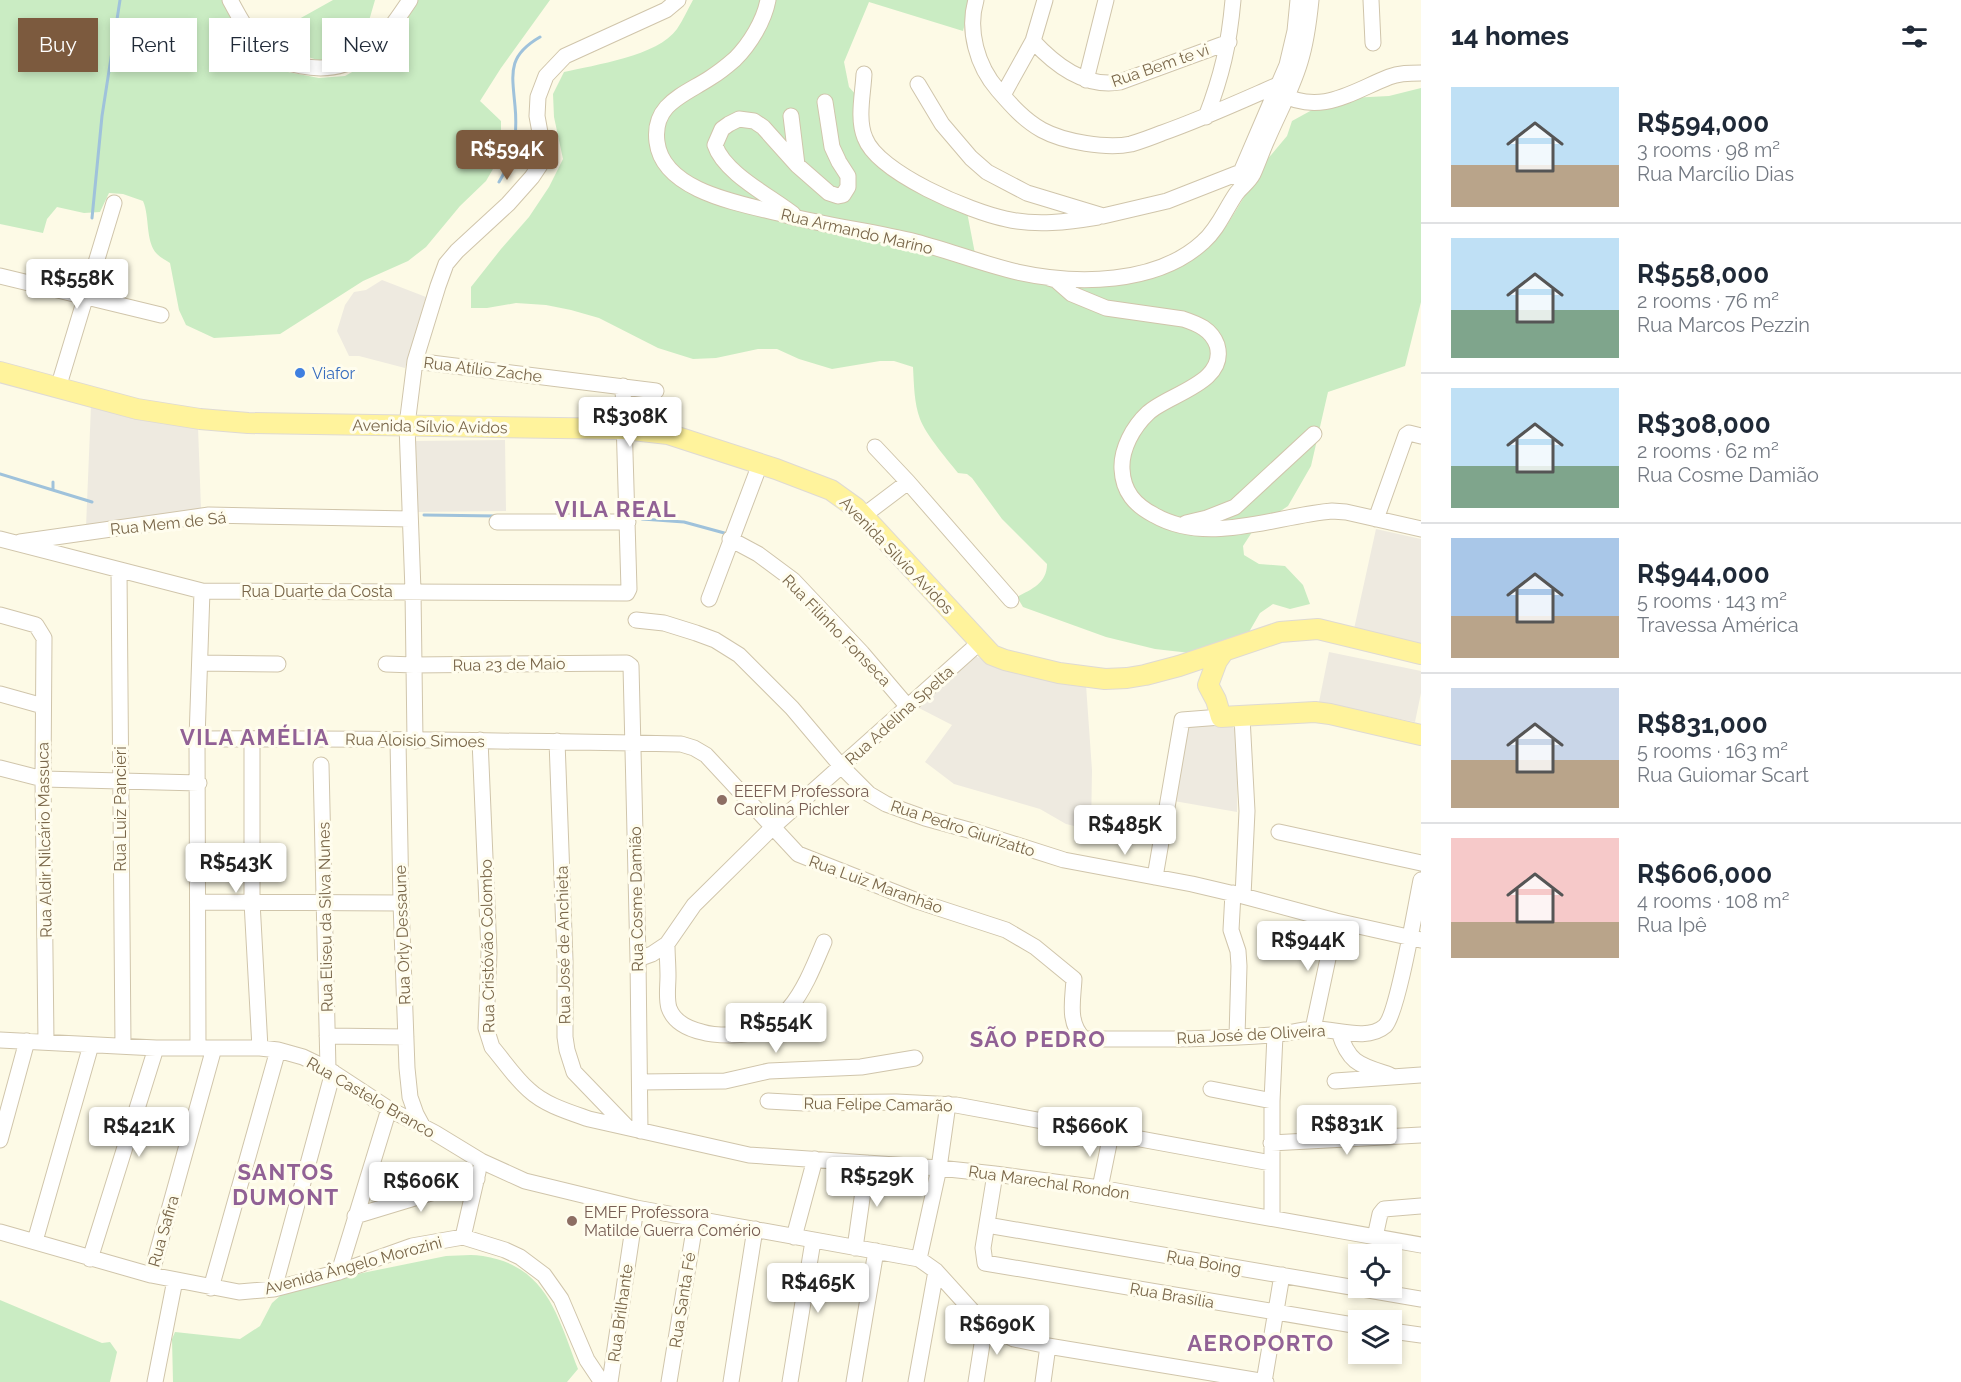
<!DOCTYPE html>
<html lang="en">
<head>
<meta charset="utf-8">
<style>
  body { margin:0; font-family:Raleway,sans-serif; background:#f2f2f3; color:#1f2937; height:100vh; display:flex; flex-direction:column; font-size:22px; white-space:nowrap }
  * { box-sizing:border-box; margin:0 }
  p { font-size:20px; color:#747a83 }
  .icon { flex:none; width:33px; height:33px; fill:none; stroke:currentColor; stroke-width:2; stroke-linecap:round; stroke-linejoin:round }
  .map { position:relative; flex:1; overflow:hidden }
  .drawer { display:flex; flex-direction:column; background:#fff; width:540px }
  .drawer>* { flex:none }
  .top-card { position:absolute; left:18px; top:18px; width:570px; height:54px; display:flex; gap:12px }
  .tools { position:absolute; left:1348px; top:1244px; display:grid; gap:12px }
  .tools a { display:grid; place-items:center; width:54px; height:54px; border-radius:0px; background:#fff; box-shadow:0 3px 9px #0003; font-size:30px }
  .price { position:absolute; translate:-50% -51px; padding:0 14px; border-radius:6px; background:#fff; color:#222; font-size:20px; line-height:39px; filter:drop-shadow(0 2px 3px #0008) }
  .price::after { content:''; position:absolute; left:50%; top:36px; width:18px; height:14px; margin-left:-9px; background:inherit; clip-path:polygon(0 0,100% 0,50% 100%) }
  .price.selected { background:#7c5a3e; color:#fff }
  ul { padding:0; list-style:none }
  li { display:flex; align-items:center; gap:18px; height:150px; padding:0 30px }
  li+li { border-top:2px solid #e0e1e3 }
  li span { display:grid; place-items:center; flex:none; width:168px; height:120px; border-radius:0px; color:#555 }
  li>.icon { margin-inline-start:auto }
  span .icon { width:72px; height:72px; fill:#fffc; stroke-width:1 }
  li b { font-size:26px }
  h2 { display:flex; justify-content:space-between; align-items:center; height:72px; padding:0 30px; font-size:26px }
  .tag { padding:0 21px; border-radius:0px; background:#fff; box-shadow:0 3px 9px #0003; font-size:21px; line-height:54px }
  .tag.selected { background:#7c5a3e; color:#fff }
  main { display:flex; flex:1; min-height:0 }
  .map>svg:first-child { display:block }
</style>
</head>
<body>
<main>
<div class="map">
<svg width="1421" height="1382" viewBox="0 0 1421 1382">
  <rect width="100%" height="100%" fill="#fdfae6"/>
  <path fill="#eeeae0" d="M382,280L426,297L405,368L359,356H349L337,331L345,305L354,292L366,290Z
    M91,406L136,419L198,427L201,509L86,527Z
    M505,440L506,511L417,512L416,441Z
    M1376,529L1421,539V644L1354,629Z
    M1329,652L1421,671V693L1415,722L1319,702Z
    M975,656L1017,674L1086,685L1092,770L1091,830L1066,824L1040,809L954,784L925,762L952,725L917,707Z
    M1188,723L1229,724L1238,732L1237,812L1174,801Z"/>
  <path fill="#caecc3" d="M0,0H225L254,48L288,72L319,78L345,76L368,63L389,43L418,0H550L501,68L480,101L501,121V144L497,162L486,181L460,206L426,247L408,261L363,281L280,334L214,338L186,325L179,310L170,263C166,260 161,258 157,254C145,241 150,217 143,201L123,194L109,193L100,212L84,213L57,207L47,219L43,233L0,224Z
    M333,0H375L362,45L341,55L321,61L281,49L299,19Z
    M693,0H971L963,31L869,2L844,62L849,87L857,96L863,144L967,212L977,264L1094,283L1207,246L1227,225L1266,161L1287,136L1292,121L1312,110L1350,98L1389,96L1421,88V302L1405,366L1328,392L1311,466L1288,506L1254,529L1243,546L1244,555L1259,564L1285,566L1303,585L1310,604L1290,609L1273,604L1260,613L1249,632L1221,650L1199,654L1155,649L1106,637L1023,607L1017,597C1032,589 1047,583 1047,564L1002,519L972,478L967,474L958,473C947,459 926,435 920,419C914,403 914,384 913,367L894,361H880L832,369L799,359L777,349H758L716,358L693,359L658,348L599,318L571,310L546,305L516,303L487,308H471V287L501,249L529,217L549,187L563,159L554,117L553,94L564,72C594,65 658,56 677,29C683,20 688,9 693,0Z
    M446,1256C458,1256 471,1254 483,1256C547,1266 558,1317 578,1369L567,1382H173L172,1339L175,1332L240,1339L260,1326L272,1303L289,1288Z
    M0,1300L102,1343L110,1342L117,1352L110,1382H0Z"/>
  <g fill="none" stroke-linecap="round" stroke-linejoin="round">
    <path stroke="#9fc2db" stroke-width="3" d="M499,182C507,168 514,155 515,139C516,128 516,116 515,106C512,73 507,56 540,37
      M92,218L102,116L120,0
      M0,474L92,502
      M53,490V482
      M424,515L497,516
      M642,519L684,522L728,534"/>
    <defs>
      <path id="minor" d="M230,0C239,16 247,33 260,46C272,58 285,63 301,66C357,77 382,42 410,0
        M768,0C764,21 750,44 735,59C727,66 718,73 710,78C684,95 652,104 657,142C663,192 743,204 782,214C826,226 871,231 916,242C950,251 983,264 1017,272C1076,285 1156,285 1203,242C1218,229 1225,210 1236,194C1241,187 1249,182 1253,174C1258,163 1262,151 1267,140C1278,114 1292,89 1300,62C1306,43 1309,20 1311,0
        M976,0C967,30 977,66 998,90C1011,105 1024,120 1042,130C1064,142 1107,149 1131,144C1141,141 1152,137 1162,133C1202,119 1241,101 1280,84
        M1371,0L1373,43
        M1033,41C1055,65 1086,88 1120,82L1229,42
        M864,74C863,94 857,119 865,138C878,173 971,212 1006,219C1036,226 1068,222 1098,217
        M1086,80L1106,0
        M918,84L942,124L971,158L987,172L1027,193L1103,216L1167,201L1241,172L1253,174
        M1279,93C1321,116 1351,92 1389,77C1399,73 1410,73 1421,73
        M1003,95L1033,41L1045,0
        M791,116L797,165
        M1206,117C1222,75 1229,45 1233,0
        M1239,179L1241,172L1287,65L1295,31L1298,0
        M793,214C770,196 724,173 715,145L722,129L729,124L739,119L754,121L763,127L797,165L829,193L838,196L843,195L848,187V176L839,162L832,147L825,102
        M0,276L161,315
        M1049,278L1056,280L1072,294L1106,308L1183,319C1198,324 1211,329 1217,345C1228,383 1168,394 1148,413C1133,427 1121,449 1122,469C1123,492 1135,505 1154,515C1208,546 1274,516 1332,511L1346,512L1421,529
        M415,361L656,391
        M58,388L114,203
        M875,447L908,482L1011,600
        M863,516L908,482
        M1376,519L1406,435L1409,433L1421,436
        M497,522H628
        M1186,523L1207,518L1235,507L1314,434
        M0,539L202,591L627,593L629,589L623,386
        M730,539L758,554L793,580L862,653L908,707
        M20,542L209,515L410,519
        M119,571L123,1046
        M709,599L760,464
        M0,615L36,625L44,638L43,779L46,1042
        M636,620L664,623L696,633L715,640L739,655L792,708L841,766L869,794L886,804L925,818L976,832L1064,860L1192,884L1243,896L1336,921L1421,940
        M200,663L278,664
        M386,664L414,665L627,663L631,666L638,959L640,1131
        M0,694L43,706
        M1242,717L1247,811L1243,896
        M197,739C358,738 519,741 681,744L694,748L706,755L798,854L917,901L1006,930L1035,947L1074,979C1073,1000 1067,1023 1084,1039C1147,1039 1210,1040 1272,1035C1286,1034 1299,1030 1313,1029C1334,1028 1367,1042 1385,1026C1398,1013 1416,904 1421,880
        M252,739V902L260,1048
        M398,740L401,903L407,1068L410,1097L416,1114L423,1127
        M480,740L489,952L486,1028L492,1047C504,1061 515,1078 529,1090C545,1105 569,1112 589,1119L749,1155L939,1168L995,1174L1100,1188L1421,1245
        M415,741L413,591L407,425L415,361L438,286L446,264L457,251L508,204L532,177L540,165L543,149L537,116L538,97L546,76L565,56L666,10L678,0
        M557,741L565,960V1037L567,1050L574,1072L627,1127
        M321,765L328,1069
        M0,768L43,779L199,783
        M1279,832L1421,863
        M1155,877L1182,720L1221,717
        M1233,893L1231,930L1238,951L1239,966L1237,1037
        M199,902L401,903
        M667,944C667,955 668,965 668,976C668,987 666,998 669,1008C674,1022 689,1029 702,1032C711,1035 720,1035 729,1035C787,1036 805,987 824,942
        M638,959L652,954L667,944L694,905L774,826L979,643
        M1313,1029L1336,921
        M1339,1032C1349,1064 1360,1065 1390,1075
        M327,1036L406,1037
        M0,1040L156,1048H260L278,1050L303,1057L328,1069L389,1109L435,1133L481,1161L525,1181L636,1208L919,1259L936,1271L985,1325L1014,1339L1048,1346L1266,1382
        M198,1048L197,739L202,591
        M1335,1081L1421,1075
        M640,1082L725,1081L769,1071L861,1067L915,1058
        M1211,1089L1272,1101
        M768,1101L804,1103L896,1102L956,1105L1271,1163
        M0,1140L27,1041
        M1271,1143L1421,1135
        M995,1174L983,1248L985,1263L1359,1326
        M1100,1188L1111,1134
        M355,1216L477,1179
        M1272,1217V1101L1275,1035
        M987,1225L1421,1299
        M0,1232L151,1275L239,1292L274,1289L339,1272L412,1246L463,1237L505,1250L520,1257L544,1275L561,1299L587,1360L599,1378L605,1382
        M463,1237L478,1172
        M794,1237L815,1159
        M1375,1237L1380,1214L1384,1209L1421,1206
        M35,1241L91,1045
        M855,1248L867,1163
        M90,1259L156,1048
        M919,1259L939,1168L948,1104
        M339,1272L389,1109
        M151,1275L214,1048
        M211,1288L278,1050
        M274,1289L333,1072
        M1392,1331L1421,1335
        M155,1382L175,1280
        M610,1382L636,1208
        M669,1382L696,1218
        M731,1382L755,1229
        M790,1382L813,1241
        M854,1382L876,1251
        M916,1382L936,1271
        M976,1382L985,1325
        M1043,1382L1048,1346
        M1264,1382L1282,1275"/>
      <path id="major" d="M0,372L137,409L200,419L248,423L624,429L668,434L776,469L831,490L856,508L992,655L1005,660L1059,673L1105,679L1127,678L1145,675L1179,666L1280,632L1318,629L1421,654
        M1224,651L1217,661L1208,685L1216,700L1221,717L1315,712L1330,714L1421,735"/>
    </defs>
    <use href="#minor" stroke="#d0c5ab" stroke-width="17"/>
    <use href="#major" stroke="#dfdad3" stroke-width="22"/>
    <use href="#minor" stroke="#fff" stroke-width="15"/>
    <use href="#major" stroke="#fff39c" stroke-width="20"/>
  </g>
  <circle fill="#3f7fe0" stroke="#fffdee" stroke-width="2" cx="300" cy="373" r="6"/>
  <g fill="#8d6e63" stroke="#fffdee" stroke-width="2">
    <circle cx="722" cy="800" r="6"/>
    <circle cx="572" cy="1221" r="6"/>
  </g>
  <g text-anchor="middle" stroke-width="6" stroke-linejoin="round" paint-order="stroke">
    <g font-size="16" fill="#796649" stroke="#fffdee">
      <text transform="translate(1160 65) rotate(-19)" y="6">Rua Bem te vi</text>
      <text transform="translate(857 231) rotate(13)" y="6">Rua Armando Marino</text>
      <text transform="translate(483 369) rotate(7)" y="6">Rua Atílio Zache</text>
      <text transform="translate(430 426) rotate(1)" y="6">Avenida Sílvio Avidos</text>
      <text transform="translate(168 523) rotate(-6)" y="6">Rua Mem de Sá</text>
      <text transform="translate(897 555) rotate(46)" y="6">Avenida Sílvio Avidos</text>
      <text x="317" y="597">Rua Duarte da Costa</text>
      <text transform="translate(837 630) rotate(46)" y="6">Rua Filinho Fonseca</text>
      <text transform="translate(509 664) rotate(-1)" y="6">Rua 23 de Maio</text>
      <text transform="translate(899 715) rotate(-42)" y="6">Rua Adelina Spelta</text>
      <text transform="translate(415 740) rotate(1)" y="6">Rua Aloisio Simoes</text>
      <text transform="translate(120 809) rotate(-90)" y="6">Rua Luiz Pancieri</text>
      <text transform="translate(963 828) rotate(18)" y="6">Rua Pedro Giurizatto</text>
      <text transform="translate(44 840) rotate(-91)" y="6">Rua Aldir Nilcário Massuca</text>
      <text transform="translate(876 884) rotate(20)" y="6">Rua Luiz Maranhão</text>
      <text transform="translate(636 899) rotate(-91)" y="6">Rua Cosme Damião</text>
      <text transform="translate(325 917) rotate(-91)" y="6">Rua Eliseu da Silva Nunes</text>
      <text transform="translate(402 935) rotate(-92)" y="6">Rua Orly Dessaune</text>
      <text transform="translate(563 945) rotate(-91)" y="6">Rua José de Anchieta</text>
      <text transform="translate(487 946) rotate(-91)" y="6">Rua Cristóvão Colombo</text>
      <text transform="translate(1251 1034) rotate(-3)" y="6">Rua José de Oliveira</text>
      <text transform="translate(371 1097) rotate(30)" y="6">Rua Castelo Branco</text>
      <text transform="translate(878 1104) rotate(1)" y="6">Rua Felipe Camarão</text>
      <text transform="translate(1049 1182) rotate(8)" y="6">Rua Marechal Rondon</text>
      <text transform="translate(163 1231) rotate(-74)" y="6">Rua Safira</text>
      <text transform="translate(1204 1262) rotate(10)" y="6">Rua Boing</text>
      <text transform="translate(353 1265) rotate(-15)" y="6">Avenida Ângelo Morozini</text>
      <text transform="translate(1172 1295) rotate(10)" y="6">Rua Brasília</text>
      <text transform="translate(682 1300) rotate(-81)" y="6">Rua Santa Fé</text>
      <text transform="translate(620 1313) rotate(-82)" y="6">Rua Brilhante</text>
    </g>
    <g font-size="16" fill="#366cbe" stroke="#fffdee" text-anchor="start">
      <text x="312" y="379">Viafor</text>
    </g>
    <g font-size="16" fill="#785e54" stroke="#fffdee" text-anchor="start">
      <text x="734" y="797">EEEFM Professora<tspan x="734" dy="18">Carolina Pichler</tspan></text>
      <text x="584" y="1218">EMEF Professora<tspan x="584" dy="18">Matilde Guerra Comério</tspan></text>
    </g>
    <g font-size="22" font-weight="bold" letter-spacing="1.5" fill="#916195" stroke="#fffdee">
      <text x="616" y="517">VILA REAL</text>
      <text x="255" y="745">VILA AMÉLIA</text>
      <text x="1038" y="1047">SÃO PEDRO</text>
      <text x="286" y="1180">SANTOS<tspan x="286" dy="25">DUMONT</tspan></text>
      <text x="1261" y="1351">AEROPORTO</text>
    </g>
  </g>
</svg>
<div class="tools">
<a><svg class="icon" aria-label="locate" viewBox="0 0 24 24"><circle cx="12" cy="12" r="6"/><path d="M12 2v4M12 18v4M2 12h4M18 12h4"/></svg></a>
<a><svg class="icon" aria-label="layers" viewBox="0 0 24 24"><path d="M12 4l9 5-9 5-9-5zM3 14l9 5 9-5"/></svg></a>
</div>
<b class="price selected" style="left:507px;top:181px">R$594K</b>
<b class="price" style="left:77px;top:310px">R$558K</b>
<b class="price" style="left:630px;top:448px">R$308K</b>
<b class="price" style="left:1125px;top:856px">R$485K</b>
<b class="price" style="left:236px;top:894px">R$543K</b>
<b class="price" style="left:1308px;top:972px">R$944K</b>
<b class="price" style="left:776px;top:1054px">R$554K</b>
<b class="price" style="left:1347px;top:1156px">R$831K</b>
<b class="price" style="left:139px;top:1158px">R$421K</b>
<b class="price" style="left:1090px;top:1158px">R$660K</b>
<b class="price" style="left:877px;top:1208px">R$529K</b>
<b class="price" style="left:421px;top:1213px">R$606K</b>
<b class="price" style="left:818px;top:1314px">R$465K</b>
<b class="price" style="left:997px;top:1356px">R$690K</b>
<div class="top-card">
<a class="tag selected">Buy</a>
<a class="tag">Rent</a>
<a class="tag">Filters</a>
<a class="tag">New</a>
</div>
</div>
<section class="drawer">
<h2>14 homes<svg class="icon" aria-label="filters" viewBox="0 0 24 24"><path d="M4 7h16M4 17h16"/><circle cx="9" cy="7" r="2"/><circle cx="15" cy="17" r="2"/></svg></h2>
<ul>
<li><span style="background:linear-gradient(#bfe0f5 65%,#b9a48a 0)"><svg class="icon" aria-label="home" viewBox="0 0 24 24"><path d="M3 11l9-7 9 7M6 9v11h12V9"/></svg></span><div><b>R$594,000</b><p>3 rooms · 98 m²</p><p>Rua Marcílio Dias</p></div></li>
<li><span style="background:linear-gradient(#bfe0f5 60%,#7fa58c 0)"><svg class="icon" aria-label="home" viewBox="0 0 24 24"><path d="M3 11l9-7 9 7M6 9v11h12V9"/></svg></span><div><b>R$558,000</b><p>2 rooms · 76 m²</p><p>Rua Marcos Pezzin</p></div></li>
<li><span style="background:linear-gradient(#bfe0f5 65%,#7fa58c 0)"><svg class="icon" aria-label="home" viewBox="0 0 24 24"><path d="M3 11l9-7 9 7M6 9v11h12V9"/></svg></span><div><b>R$308,000</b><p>2 rooms · 62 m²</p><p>Rua Cosme Damião</p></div></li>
<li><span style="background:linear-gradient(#a9c7e8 65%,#b9a48a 0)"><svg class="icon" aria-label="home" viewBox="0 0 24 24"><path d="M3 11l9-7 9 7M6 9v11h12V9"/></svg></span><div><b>R$944,000</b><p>5 rooms · 143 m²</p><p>Travessa América</p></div></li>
<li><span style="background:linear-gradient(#c9d6e8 60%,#b9a48a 0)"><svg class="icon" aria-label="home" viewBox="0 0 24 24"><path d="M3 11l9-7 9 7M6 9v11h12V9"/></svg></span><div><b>R$831,000</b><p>5 rooms · 163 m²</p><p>Rua Guiomar Scart</p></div></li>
<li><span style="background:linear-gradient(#f6c9c9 70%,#b9a48a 0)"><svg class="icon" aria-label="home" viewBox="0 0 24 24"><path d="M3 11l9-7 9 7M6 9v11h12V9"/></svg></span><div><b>R$606,000</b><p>4 rooms · 108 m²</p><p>Rua Ipê</p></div></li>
</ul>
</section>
</main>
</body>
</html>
